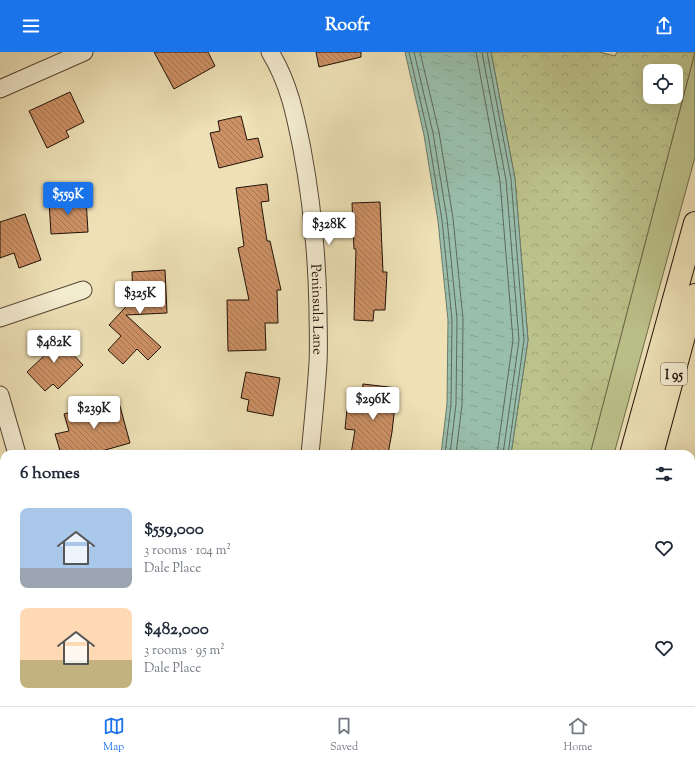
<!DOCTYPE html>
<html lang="en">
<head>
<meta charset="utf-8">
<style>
  body { margin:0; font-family:"Sorts Mill Goudy",serif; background:#f6f6f7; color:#1f2937; height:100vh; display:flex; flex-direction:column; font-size:15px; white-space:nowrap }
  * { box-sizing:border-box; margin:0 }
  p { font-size:13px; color:#747a83 }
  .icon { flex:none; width:22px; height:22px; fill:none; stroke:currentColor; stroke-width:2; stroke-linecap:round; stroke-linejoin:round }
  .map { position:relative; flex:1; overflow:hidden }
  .sheet { position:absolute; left:0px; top:398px; width:695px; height:256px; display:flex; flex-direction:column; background:#fff; border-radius:12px 12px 0 0; box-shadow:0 4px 16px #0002 }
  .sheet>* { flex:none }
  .controls { position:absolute; left:643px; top:12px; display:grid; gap:8px }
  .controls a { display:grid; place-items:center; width:40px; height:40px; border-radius:8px; background:#fff; box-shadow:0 4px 16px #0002; font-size:20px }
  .price { position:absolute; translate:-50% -34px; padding:0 9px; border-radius:4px; background:#fff; color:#222; font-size:13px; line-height:26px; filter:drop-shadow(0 1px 2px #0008) }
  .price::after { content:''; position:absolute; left:50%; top:24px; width:12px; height:9px; margin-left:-6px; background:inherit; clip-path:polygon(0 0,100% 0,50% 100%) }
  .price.active { background:#1a73e8; color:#fff }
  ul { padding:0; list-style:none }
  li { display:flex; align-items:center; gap:12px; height:100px; padding:0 20px }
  li span { display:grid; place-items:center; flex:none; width:112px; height:80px; border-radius:8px; color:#555 }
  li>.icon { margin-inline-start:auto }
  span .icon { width:48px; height:48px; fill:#fffc; stroke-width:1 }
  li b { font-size:17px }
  h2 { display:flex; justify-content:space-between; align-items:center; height:48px; padding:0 20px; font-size:17px }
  header { display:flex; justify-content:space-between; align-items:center; height:52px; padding:0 20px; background:#1a73e8; color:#fff; font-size:18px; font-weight:700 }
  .tabs { display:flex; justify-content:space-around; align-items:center; height:56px; border-top:1px solid #e0e1e3; background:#fff; font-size:11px; color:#747a83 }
  .tabs a { display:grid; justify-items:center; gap:2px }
  .tabs .active { color:#1a73e8 }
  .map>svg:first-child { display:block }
</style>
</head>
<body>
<header><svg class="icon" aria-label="menu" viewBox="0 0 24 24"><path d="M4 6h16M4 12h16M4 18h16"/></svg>Roofr<svg class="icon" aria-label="share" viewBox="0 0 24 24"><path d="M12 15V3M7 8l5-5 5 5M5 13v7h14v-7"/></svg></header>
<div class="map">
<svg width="695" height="654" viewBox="0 0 695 654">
  <defs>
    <pattern id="forest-crowns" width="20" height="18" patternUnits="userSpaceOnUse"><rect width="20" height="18" fill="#bcc28b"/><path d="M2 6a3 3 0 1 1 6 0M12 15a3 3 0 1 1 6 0" fill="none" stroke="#a1a677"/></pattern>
    <pattern id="water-ripples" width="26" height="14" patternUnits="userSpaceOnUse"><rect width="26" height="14" fill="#99beab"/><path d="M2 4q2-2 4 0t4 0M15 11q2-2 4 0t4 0" fill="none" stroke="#84a292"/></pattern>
    <pattern id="building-back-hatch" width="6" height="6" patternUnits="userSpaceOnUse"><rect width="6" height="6" fill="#cc9165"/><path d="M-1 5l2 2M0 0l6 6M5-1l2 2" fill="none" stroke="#a57551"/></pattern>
  </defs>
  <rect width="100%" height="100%" fill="#eee1b6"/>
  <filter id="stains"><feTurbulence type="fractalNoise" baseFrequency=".005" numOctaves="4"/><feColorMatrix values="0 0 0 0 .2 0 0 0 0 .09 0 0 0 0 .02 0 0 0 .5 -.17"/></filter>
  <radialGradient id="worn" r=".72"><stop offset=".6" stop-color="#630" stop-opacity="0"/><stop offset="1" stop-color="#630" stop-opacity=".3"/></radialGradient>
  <path fill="#bcc28b" stroke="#6f6a4a" d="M695,0V105L614,402H590Z
    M695,581V645L692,654H675L676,650H691V595Z"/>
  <path fill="url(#forest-crowns)" stroke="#6f6a4a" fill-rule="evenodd" d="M491,0H599L615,4L617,0H695L590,402H511L528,288L515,127ZM650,19H676V45H650Z
    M4,604V650H212L225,654H0V606Z
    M455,650H526L525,654H454Z"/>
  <path fill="url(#water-ripples)" stroke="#69796a" d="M405,0H491L515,127L528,288L511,402H441L447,352L448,268L438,169L424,83Z
    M389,650H455L454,654H388Z"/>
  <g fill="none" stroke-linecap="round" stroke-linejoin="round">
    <path stroke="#5e685a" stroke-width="1" d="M409,0L428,82L442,168L452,268L451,352L445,402
      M414,0L433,81L447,167L457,267L456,352L450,402
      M420,0L439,80L453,166L463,267L462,353L456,402
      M476,0L500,129L513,288L497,402
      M482,0L506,128L519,288L503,402
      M487,0L511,127L524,288L508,402"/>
  </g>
  <path fill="url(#building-back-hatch)" stroke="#221109" d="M154,0H208L215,14L174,37Z
    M316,0H361V5L319,15Z
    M70,40L84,70L66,79L69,85L47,96L29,59Z
    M241,64L247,88L258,86L263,105L219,116L210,81L220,79L218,69Z
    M267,132L269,149L261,150L267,189H270L281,238H277L278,271H265L266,298L228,299L227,248H249L238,196L244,194L236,136Z
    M86,147L88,180L51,182L49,149Z
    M380,150L383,220H387L385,258H374L373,269L354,268L356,197H354L352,151Z
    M25,162L41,208L19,216L14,201L0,206V170Z
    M165,218L167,261L126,263L161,295L148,308L137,297L123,312L108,298L121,284L109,273L133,247L132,220Z
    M52,280L83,313L58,337L53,332L45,339L27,320L47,301L39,291Z
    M246,320L280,326L273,364L247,359L249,348L241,346Z
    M363,332L397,336L392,380L388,402H351L355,378L345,377L347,357L360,359Z
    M118,347L130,391L91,402H61L55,382L69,379L64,362Z"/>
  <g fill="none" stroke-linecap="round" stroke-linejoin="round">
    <defs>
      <g id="street">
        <path id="s1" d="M270,0C289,31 295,62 302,97C312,150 317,203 318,257C318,275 319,293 318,311C316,342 313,372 310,402"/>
        <path d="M0,37L84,0"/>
        <path d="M0,266L83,238"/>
        <path d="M0,343L17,402"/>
      </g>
      <path id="highway" d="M631,402L695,171
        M652,402L695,243
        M691,476L695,461
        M691,536L695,527
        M584,654L585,650
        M643,654L644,650"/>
    </defs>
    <use href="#street" stroke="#554534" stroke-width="19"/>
    <use href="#highway" stroke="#221109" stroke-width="24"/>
    <use href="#street" stroke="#f4ecd0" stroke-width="17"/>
    <use href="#highway" stroke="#eee1b6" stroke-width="22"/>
  </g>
  <g text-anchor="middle" stroke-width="3" stroke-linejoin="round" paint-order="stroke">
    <rect fill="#f4ecd0" stroke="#615345" stroke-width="1" x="661" y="311" width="26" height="22" rx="3"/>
    <g font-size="13" font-weight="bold" fill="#221109">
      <text x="674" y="327">I 95</text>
    </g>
    <g font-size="14" fill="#221109" stroke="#f4ecd0">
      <text dy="5" stroke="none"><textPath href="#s1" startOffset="264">Peninsula Lane</textPath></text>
    </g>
  </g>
  <rect width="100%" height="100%" filter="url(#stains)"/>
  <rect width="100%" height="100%" fill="url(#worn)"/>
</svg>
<div class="controls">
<a><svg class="icon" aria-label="locate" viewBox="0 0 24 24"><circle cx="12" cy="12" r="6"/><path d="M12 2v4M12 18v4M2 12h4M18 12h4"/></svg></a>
</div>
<b class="price active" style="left:68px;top:164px">$559K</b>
<b class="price" style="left:329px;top:194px">$328K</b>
<b class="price" style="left:140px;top:263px">$325K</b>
<b class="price" style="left:54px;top:312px">$482K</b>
<b class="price" style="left:373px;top:369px">$296K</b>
<b class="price" style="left:94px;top:378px">$239K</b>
<section class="sheet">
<h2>6 homes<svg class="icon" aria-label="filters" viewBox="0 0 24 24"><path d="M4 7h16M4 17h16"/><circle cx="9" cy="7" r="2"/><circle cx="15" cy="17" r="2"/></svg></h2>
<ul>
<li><span style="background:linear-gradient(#a9c7e8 75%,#9aa5b1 0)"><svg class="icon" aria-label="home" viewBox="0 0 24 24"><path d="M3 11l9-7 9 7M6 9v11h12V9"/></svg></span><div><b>$559,000</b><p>3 rooms · 104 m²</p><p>Dale Place</p></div><svg class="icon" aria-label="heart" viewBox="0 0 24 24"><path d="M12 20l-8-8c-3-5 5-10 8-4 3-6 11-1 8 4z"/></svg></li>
<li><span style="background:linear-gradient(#ffd9b3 65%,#c2b280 0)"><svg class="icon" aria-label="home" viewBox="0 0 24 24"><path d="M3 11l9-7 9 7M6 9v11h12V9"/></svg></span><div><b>$482,000</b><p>3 rooms · 95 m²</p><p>Dale Place</p></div><svg class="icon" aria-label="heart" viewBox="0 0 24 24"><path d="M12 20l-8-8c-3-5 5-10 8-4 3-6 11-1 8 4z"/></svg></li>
</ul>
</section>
</div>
<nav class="tabs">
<a class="active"><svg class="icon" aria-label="map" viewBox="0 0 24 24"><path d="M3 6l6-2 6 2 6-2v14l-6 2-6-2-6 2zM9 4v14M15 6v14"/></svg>Map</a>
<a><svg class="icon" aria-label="saved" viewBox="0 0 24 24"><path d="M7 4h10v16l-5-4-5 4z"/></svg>Saved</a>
<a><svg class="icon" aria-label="home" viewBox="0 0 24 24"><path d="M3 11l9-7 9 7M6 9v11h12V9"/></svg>Home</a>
</nav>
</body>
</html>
